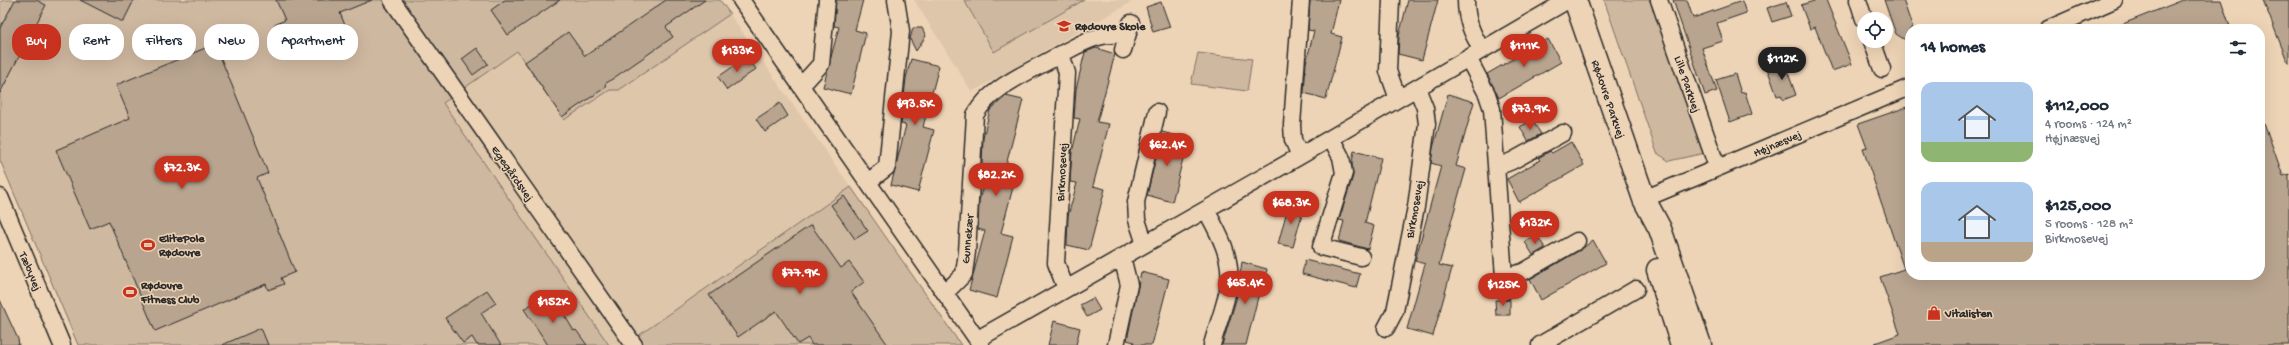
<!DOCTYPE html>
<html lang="en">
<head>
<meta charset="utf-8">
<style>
  body { margin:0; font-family:"Gochi Hand",sans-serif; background:#f6f6f7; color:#1f2937; height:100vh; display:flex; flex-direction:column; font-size:15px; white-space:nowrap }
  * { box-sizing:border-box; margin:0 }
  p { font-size:13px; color:#747a83 }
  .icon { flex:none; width:22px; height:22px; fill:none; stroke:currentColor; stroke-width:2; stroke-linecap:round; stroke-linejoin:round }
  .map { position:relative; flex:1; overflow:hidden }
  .sheet { position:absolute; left:1905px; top:24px; width:360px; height:256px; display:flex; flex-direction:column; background:#fff; border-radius:16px; box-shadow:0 4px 16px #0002 }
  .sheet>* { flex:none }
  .hud { position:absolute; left:12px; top:24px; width:380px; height:36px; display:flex; gap:8px }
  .controls { position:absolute; left:1857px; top:12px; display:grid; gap:8px }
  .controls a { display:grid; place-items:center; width:36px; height:36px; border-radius:50%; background:#fff; box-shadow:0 4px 16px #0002; font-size:20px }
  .price { position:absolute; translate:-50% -34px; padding:0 9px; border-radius:14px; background:#c8321e; color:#fff; font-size:13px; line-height:26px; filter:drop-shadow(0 1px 2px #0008) }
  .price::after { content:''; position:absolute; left:50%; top:24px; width:12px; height:9px; margin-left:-6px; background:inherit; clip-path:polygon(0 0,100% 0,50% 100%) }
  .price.selected { background:#222; color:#fff }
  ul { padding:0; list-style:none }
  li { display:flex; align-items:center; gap:12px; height:100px; padding:0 16px }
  li span { display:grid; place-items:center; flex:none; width:112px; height:80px; border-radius:12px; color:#555 }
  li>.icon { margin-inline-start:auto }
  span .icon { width:48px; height:48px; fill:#fffc; stroke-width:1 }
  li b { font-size:17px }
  h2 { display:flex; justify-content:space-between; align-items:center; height:48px; padding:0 16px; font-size:17px }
  .pill { padding:0 14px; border-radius:16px; background:#fff; box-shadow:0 4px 16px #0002; font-size:14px; line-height:36px }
  .pill.selected { background:#c8321e; color:#fff }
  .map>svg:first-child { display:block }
</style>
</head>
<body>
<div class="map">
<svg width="2289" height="345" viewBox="0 0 2289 345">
  <rect width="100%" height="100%" fill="#eed4b6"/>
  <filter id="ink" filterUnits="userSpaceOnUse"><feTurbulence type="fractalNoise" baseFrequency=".025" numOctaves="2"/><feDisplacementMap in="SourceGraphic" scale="8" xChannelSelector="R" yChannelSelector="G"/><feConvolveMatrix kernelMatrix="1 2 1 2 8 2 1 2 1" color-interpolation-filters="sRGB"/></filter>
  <g filter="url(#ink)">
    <path fill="#dec6aa" d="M720,0L961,345H78L0,160V98Z
      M914,0H964L994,52L1084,0H1135L972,92Z"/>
    <path fill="#cfb8a0" stroke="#7d7266" d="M4,0H720L730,14L619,90H610L564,120L517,51L443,103L609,345H78L0,160V2Z
      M964,0H1084L994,52Z
      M1604,0H1652L1705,153L1669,161L1657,153Z
      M1198,53L1252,59L1247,91L1191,84Z
      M851,187L961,345H625Z"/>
    <path fill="#b8a48f" stroke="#2b2b2b" d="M15,0H36L46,5L0,93V28Z
      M80,0H134L123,22Z
      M276,0H372L340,13L347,30L314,44L310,34L283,46L274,25L285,20Z
      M505,0H560L508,35L491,10Z
      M666,0H705L666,27L673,37L605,84L606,87L562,117L525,62L568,32L585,56Z
      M836,0H863L855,30L866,33L851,94L823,87L839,27L834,26Z
      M1310,0H1339L1331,34L1342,37L1326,99L1304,93L1306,63L1314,31L1308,30Z
      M1408,0H1438L1422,60L1398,54L1399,36Z
      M1673,0H1687L1693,18L1742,1L1746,13L1717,23L1723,41L1702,48L1717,91L1705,95Z
      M1817,0H1826L1852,64L1832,71L1815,27L1810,29L1801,5Z
      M1884,0H1903L1913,29H1910V43L1896,34Z
      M2183,0H2221L2231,29H2110Z
      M2263,0H2289V63H2288Z
      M1161,2L1170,27L1153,32L1146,7Z
      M1786,2L1791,16L1772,22L1767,8Z
      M913,28H922L926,36L916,51L910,39Z
      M1548,39L1561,62L1499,98L1487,74Z
      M215,44L268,173L257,178L295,272L281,278L284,284L268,290L266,284L155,331L109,221L90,229L56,150L130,118L116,85Z
      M477,48L488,64L473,75L462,59Z
      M1096,48L1115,54L1097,122L1109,124L1093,186L1105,189L1089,250L1067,245L1068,216L1077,183L1070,182L1072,152L1080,119L1074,118L1076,89L1085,52Z
      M747,57L756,69L727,90L718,77Z
      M911,59L939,66L923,127L934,130L918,192L891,185L906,125L901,124L906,78Z
      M1784,62L1796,95L1783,100L1781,95L1777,96L1767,68Z
      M1735,74L1741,93L1745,92L1752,114L1730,122L1716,80Z
      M1448,94L1474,102L1456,166L1466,169L1439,265L1452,268L1433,336L1407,329L1425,264L1415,261L1441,166L1431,163L1433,148Z
      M1006,96L1023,100L1005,169L1017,172L1001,233L1013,236L997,298L969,290L985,231L978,229L979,201L988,167L982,165L983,138L990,110Z
      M780,103L788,116L765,132L756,119Z
      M1910,106V275H2260V118L2262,117L2283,176L2289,174V345H1875V343L1900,334L1880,277L1904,269L1863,149L1867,148L1858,124Z
      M1532,120L1541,134L1528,141L1520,127Z
      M1162,132L1188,139L1172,202L1147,195Z
      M1571,142L1584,165L1519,202L1507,179L1540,160L1538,158L1550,151L1552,153Z
      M1354,151L1381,158L1365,223L1374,226L1368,249L1339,241L1344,221L1339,220L1353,176L1352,162Z
      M844,196L868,231L855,239L831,205Z
      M1289,203L1304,207L1293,247L1278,244Z
      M811,225L841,268L849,262L864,282L851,292L888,345H812L808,338L798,344L776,311L738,337L709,295Z
      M1537,235L1545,248L1533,255L1525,242Z
      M1593,240L1606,263L1541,300L1530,279L1582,249Z
      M1305,260L1360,274L1356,288L1302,274Z
      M1242,262L1267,269L1264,282L1262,281L1246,345H1222L1236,300Z
      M1141,272L1169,279L1152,345H1133L1134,342L1127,340Z
      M487,290L496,303L481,313L501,345H477L472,337L463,343L445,318Z
      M546,295L559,316L563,313L574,331L576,330L587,345H548L524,309Z
      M1093,298L1100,310L1087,317L1080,305Z
      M0,300L18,339L19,345H0Z
      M1495,300H1510V315H1496Z
      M1054,321L1080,328L1076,345H1048Z
      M261,328L268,345H222Z"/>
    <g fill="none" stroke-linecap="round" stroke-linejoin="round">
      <defs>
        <path id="street" d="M392,0L634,345
          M741,0L981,345
          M1391,0L1388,71L1398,99
          M1466,0C1466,20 1472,34 1482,50
          M1659,0L1717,167
          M1858,0L1864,19
          M2048,29L2114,0
          M1872,41L1882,69
          M1123,50L1131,23
          M1061,54C1084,42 1101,31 1127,36
          M1468,58L1487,94L1492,109L1505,291
          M801,86L821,64L827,0
          M1331,138L1341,157L1344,173L1321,247L1361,257
          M1300,156L1293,140L1292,125L1301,0
          M1497,167L1512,161L1563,133
          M868,182L887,167L901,31L896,0
          M0,197L62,345
          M1644,199L1910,87
          M1206,210C1218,232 1232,256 1229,282C1227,303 1217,325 1212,345
          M1145,244L1137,220L1136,202L1157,112
          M1504,277L1523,272L1577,241
          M945,293L964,274L967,252L975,115C990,86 1034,70 1061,54L1067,73L1056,263L1066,289
          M1386,328L1395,311L1416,207L1427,124L1425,108L1417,88
          M978,339L1300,156L1568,0
          M1116,345L1129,285L1122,257
          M1540,345L1636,289"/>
        <path id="secondary" d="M1575,0L1644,199L1660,229L1700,345
          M1658,270L1682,345"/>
      </defs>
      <use href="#street" stroke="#2b2b2b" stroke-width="19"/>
      <use href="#secondary" stroke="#2b2b2b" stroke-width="25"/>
      <use href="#street" stroke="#eed4b6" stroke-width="16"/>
      <use href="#secondary" stroke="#eed4b6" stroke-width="22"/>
    </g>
  </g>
  <defs>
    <symbol id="school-bare" viewBox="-9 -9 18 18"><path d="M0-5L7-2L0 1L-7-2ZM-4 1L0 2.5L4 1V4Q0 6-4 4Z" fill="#c8321e" stroke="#eed4b6" stroke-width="2.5" paint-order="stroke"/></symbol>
    <symbol id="stadium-bare" viewBox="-9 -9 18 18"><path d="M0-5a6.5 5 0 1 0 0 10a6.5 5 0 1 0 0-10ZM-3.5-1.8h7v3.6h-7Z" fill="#c8321e" stroke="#eed4b6" stroke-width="2.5" paint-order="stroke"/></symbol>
    <symbol id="shop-bare" viewBox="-9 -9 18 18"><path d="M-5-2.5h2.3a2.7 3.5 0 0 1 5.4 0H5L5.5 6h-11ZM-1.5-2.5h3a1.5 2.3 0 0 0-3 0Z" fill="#c8321e" stroke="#eed4b6" stroke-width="2.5" paint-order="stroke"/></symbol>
  </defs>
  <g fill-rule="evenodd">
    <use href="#school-bare" x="1054" y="16" width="20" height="20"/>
    <use href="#stadium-bare" x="138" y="235" width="20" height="20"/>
    <use href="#stadium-bare" x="120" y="282" width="20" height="20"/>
    <use href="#shop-bare" x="1924" y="303" width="20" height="20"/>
  </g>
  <g text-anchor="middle" stroke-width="3" stroke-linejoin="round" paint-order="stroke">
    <g font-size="12" font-weight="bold" fill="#2b2b2b" stroke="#eed4b6" text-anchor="start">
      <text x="1075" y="30">Rødovre Skole</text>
      <text x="159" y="242">ElitePole<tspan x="159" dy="14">Rødovre</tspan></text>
      <text x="141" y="289">Rødovre<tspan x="141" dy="14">Fitness Club</tspan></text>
      <text x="1945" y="317">Vitalisten</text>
    </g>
    <g font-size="12" fill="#2b2b2b" stroke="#eed4b6">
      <text transform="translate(1688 84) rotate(71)" y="4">Lille Parkvej</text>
      <text transform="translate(1609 99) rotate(71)" y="4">Rødovre Parkvej</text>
      <text transform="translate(1777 143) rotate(-23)" y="4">Højnæsvej</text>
      <text transform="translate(1061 172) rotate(-87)" y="4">Birkmosevej</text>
      <text transform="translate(513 173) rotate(55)" y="4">Egegårdsvej</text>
      <text transform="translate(1414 209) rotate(-80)" y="4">Birkmosevej</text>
      <text transform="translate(967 239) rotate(-85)" y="4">Gunnekær</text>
      <text transform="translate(31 271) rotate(67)" y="4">Tæbyvej</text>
    </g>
  </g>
</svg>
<div class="controls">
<a><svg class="icon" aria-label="locate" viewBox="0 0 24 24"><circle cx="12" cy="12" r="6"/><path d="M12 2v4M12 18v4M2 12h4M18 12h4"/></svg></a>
</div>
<b class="price" style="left:1524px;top:68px">$111K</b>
<b class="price" style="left:737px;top:73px">$133K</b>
<b class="price selected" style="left:1782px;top:81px">$112K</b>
<b class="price" style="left:915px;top:126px">$93.5K</b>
<b class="price" style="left:1530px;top:131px">$73.9K</b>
<b class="price" style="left:1167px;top:167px">$62.4K</b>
<b class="price" style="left:182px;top:190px">$72.3K</b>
<b class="price" style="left:996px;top:197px">$82.2K</b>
<b class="price" style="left:1291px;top:225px">$68.3K</b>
<b class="price" style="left:1535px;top:245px">$132K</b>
<b class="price" style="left:800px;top:295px">$77.9K</b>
<b class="price" style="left:1245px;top:305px">$65.4K</b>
<b class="price" style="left:1503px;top:307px">$125K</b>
<b class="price" style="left:553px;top:324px">$152K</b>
<div class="hud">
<a class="pill selected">Buy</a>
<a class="pill">Rent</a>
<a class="pill">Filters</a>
<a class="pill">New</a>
<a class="pill">Apartment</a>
</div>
<section class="sheet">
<h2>14 homes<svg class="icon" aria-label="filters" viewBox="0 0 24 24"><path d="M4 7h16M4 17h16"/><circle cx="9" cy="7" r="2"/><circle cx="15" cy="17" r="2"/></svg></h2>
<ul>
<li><span style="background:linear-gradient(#a9c7e8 75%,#8fb573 0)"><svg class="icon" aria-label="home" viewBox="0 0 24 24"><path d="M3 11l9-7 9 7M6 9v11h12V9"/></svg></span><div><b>$112,000</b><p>4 rooms · 124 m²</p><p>Højnæsvej</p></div></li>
<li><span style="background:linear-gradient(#a9c7e8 75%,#b9a48a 0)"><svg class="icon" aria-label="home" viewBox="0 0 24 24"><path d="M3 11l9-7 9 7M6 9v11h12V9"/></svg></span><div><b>$125,000</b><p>5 rooms · 128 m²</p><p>Birkmosevej</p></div></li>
</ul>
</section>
</div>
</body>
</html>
